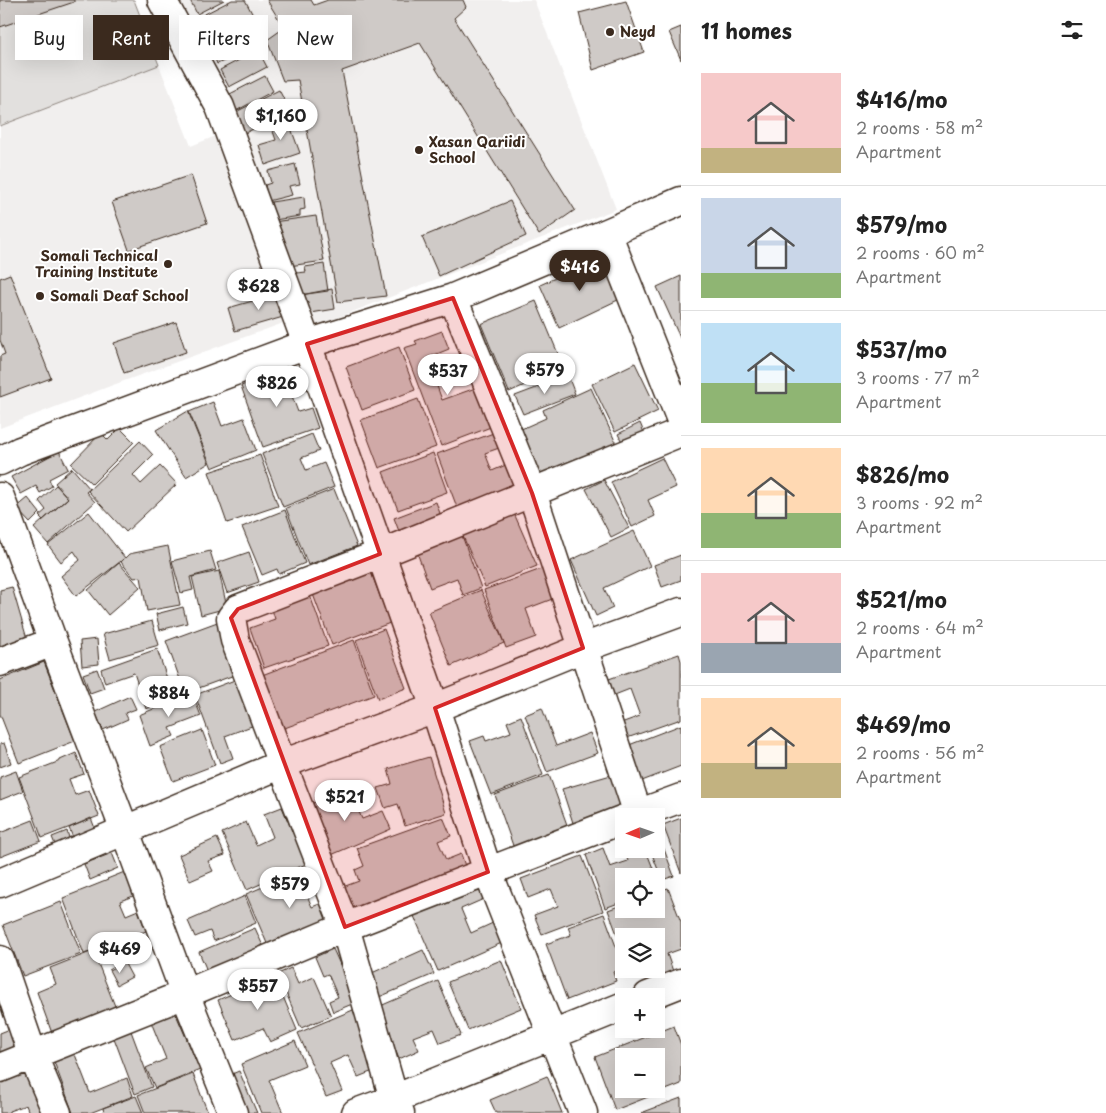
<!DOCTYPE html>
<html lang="en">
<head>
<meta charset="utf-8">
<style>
  body { margin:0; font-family:"Playpen Sans",sans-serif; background:#f2f2f2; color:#222; height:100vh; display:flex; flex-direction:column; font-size:19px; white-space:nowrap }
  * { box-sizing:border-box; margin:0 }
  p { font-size:16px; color:#767676 }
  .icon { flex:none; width:28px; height:28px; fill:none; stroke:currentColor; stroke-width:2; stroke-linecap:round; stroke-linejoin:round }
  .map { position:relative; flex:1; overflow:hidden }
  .side { display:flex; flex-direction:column; background:#fff; width:425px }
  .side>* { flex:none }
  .top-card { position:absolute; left:15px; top:15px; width:475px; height:45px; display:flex; gap:10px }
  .needle { width:32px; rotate:268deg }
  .controls { position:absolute; left:615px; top:808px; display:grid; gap:10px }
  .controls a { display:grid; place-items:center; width:50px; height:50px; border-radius:0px; background:#fff; box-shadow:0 5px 20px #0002; font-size:25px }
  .price { position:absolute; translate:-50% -42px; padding:0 11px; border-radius:18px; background:#fff; color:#222; font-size:16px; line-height:32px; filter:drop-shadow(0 1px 2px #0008) }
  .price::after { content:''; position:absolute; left:50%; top:30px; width:15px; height:11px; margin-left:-8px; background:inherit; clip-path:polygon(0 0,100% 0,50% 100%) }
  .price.selected { background:#3b2a1e; color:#fff }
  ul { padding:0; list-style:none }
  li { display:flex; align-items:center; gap:15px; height:125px; padding:0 20px }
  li+li { border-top:1px solid #e0e0e0 }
  li span { display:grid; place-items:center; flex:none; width:140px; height:100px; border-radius:0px; color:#555 }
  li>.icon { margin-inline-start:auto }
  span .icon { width:60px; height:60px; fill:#fffc; stroke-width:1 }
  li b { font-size:21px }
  h2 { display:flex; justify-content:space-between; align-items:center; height:60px; padding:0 20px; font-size:21px }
  .chip { padding:0 18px; border-radius:0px; background:#fff; box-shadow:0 5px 20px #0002; font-size:18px; line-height:45px }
  .chip.selected { background:#3b2a1e; color:#fff }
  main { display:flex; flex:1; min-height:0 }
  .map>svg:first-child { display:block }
</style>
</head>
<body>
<main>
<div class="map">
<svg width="681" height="1113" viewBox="0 0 681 1113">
  <rect width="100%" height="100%" fill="#fff"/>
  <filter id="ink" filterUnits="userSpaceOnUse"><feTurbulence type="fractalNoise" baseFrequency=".02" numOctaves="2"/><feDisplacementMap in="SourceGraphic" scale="10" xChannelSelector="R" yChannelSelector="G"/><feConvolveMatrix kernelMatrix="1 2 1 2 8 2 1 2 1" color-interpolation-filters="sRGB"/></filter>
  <g filter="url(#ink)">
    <path fill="#f1efee" d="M174,0H534L616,209L316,326L222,90Z
      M159,65L191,146L221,134L289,321L113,385L0,428V126Z"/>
    <path fill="#e2e0de" stroke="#8e857e" d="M0,0H134L159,65L0,126Z"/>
    <path fill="#cfcac7" stroke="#3b2a1e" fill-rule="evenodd" d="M0,0H74V2L0,27Z
      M190,0H224L197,14Z
      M232,0H245L254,17L209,41L197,18Z
      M267,0H311L314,5L328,0H463L466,7L454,18L575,210L539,235L420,43L342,71L386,296L338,302L298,80L283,81L267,40L284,28Z
      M626,1L644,52L593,70L579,13Z
      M681,27V60L669,32Z
      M237,34L245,52L217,64L210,46Z
      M258,50L267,67L229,87L220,70Z
      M265,76L273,91L234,112L226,96Z
      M279,90L290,111L245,133L234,113Z
      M295,115L299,128L292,131L300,153L265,165L259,145L276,140L270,123Z
      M295,164L300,184L289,186L292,195L268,201L265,185L271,183L268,171Z
      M191,175L207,223L129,250L112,202Z
      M304,197L305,209L300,210V216L274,220L271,202Z
      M510,201L526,236L439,276L422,237Z
      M316,216L324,261L282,267L266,223Z
      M601,257L620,299L559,328L540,285Z
      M324,264L328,291L292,296L288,274L306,272L305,267Z
      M10,274L51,378L0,397V356L5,354L0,340V278Z
      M681,276V340L657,287Z
      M332,289L335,309L299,315L296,296Z
      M284,292L290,315L235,331L228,308Z
      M536,301L564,368L509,392L481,324Z
      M176,322L186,352L124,373L114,343Z
      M442,331L449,349L427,358L442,400L481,386L496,425L441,446L404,348L417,344L415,341Z
      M399,347L415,390L362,410L346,367Z
      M635,363L658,411L615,432L592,384Z
      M294,366L300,384L289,388L298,412L311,408L318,428L263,447L241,386Z
      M568,376L575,394L523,414L515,396Z
      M591,388L616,443L540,477L519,430L546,418L543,410Z
      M418,399L436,447L379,468L361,420Z
      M213,402L222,426L244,418L256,450L212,468L189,412Z
      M188,411L209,463L186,477L156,430Z
      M640,423L645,435L623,444L618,434Z
      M120,428L134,442L92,484L71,464L101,433L108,440Z
      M496,432L502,447L485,453L492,471L508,464L517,488L458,510L437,454Z
      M312,434L319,451L301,458L306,470L324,463L334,487L283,507L262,454Z
      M140,441L153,455L133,475L141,484L160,466L177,484L126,532L88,491Z
      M59,451L68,469L49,479L52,486L40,493L36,486L21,494L11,477Z
      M433,453L447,492L398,510L383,472Z
      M260,455L278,506L227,523L209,472Z
      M662,458L676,487L648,500L655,516L632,527L611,482Z
      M72,468L90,489L86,492L95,502L48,544L34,528L68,498L55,483Z
      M604,480L629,528L611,537L586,489Z
      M56,485L68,498L43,520L39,516L46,510L39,501Z
      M334,489L357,546L308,565L286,508Z
      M28,498L40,513L30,523L16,508Z
      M436,502L442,519L400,534L394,518Z
      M285,510L305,563L279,574L277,569L262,575L242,527Z
      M513,511L537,566L485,587L462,534Z
      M89,512L125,558L76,596L61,576L80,560L74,551L61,562L48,545Z
      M460,530L481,588L463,595L457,578L430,588L415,547Z
      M634,531L650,566L604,588L613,608L596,616L571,560Z
      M168,546L180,605L147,611L141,577L134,578L121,562L129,554Z
      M210,551L216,570L190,577L193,590L181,593L172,561Z
      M249,552L259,582L227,593L217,563Z
      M681,555V580L662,587L654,565Z
      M119,563L140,587L108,615L88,590Z
      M369,567L390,623L332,645L311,589Z
      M544,568L555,598L526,609L536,637L506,648L484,590Z
      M219,571L227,608L201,615L192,577Z
      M12,587L27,639L0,647V590Z
      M307,587L328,646L264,668L250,628L275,619L269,600Z
      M481,590L504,643L451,666L429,612Z
      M183,607L187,623L160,630L156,614Z
      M152,621L159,645L110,659L103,634Z
      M220,621L240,673L185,693L166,641Z
      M384,629L406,688L378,699L356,640Z
      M97,639L99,664L82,666L80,641Z
      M354,640L374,695L282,729L262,675Z
      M157,649L174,699L146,709L134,673L105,683L101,669Z
      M679,654L681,661V719L627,738L621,723L640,716L630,689L612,696L606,680Z
      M44,662L75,741L19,763L0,714V680Z
      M97,669L104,688L90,693L83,674Z
      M240,678L257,724L225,736L233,758L220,763L195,695Z
      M192,693L201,716L170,728L174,736L150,746L139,715Z
      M130,696L136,709L125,713L128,719L103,730L95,712Z
      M542,708L556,746L590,733L598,753L547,772L525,715Z
      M521,716L543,775L491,795L470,741L484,736L486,741L511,732L507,722Z
      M681,725V766L642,781L629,745Z
      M202,730L215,765L173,781L160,747Z
      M4,743L11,763L0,767V744Z
      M76,753L84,774L69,779L75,795L89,790L99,816L42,838L19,777L60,761V760Z
      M429,757L446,813L405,826L398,804L385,808L378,788L392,784L388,769Z
      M16,771L23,791L0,800V777Z
      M549,775L570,833L516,854L495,795Z
      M611,775L624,815L575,829L562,789Z
      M349,788L362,819L383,811L391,829L329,856L308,805Z
      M282,807L306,864L247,890L222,833L246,822L256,845L273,837L264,814Z
      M443,817L451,836L438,841L446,860L461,854L467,872L351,917L340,888L359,881L355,870L364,866L357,848Z
      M91,818L96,831L74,840L69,828Z
      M681,818V873L663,825Z
      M33,820L41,841L0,857V833Z
      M67,831L70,841L56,847L52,837Z
      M656,833H658L674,876L662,880L650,849H656Z
      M624,836V849H644L646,854L647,853L656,876H624V898H623L624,901L605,908L586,855L603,848L610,867L628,861L619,838Z
      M217,838L225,855L208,861L213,871L190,881L179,855Z
      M112,853L118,868L90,880L84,864Z
      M582,856L603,911L542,934L534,915L558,906L551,889L528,898L521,879Z
      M315,865L324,886L306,893L312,907L327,901L336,924L271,953L246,894Z
      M127,871L136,895L120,901L126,915L138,910L146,931L84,954L63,898L108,880L107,879Z
      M477,877L486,898L461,909L471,933L495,922L504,942L438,971L410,907Z
      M668,888L681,922V949L667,954L676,980L657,986L651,969H656V936H624V953L608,910L624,904V909H656V892Z
      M245,896L256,923L214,941L210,931L195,937L188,921Z
      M61,902L81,954L23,976L3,925Z
      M604,914L624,968L613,972L616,981L567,1000L546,944L571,935L568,927Z
      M255,928L267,955L211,980L199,952Z
      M333,949L357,1002L333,1012L329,1001L338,997L328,974L323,976L315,957Z
      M423,950L434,974L372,1000L363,977Z
      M93,951L117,1011L53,1036L37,992L56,984L50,968Z
      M501,960L521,1008L468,1030L448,982Z
      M124,962L132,977L117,985L109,970Z
      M291,968L298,984L314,977L331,1016L301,1028L278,974Z
      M274,975L297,1030L270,1042L263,1028L235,1040L218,1000Z
      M438,981L461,1035L440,1043L434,1029L413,1037L419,1050L399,1059L378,1007Z
      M353,1010L378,1069L358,1077L348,1055L330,1063L342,1091L326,1097L298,1033Z
      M175,1012L200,1070L155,1088L146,1068L166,1059L151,1022Z
      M674,1026L681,1045V1084L615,1110L595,1057ZM624,1056H656V1089H624Z
      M15,1027L23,1049L0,1059V1033Z
      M131,1031L152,1087L135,1094L114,1038Z
      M295,1041L305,1065L269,1080L283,1113H261L241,1064Z
      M74,1052L90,1093L127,1078L133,1096L90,1113H73L53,1059Z
      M34,1068L50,1113H29L26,1105L9,1111V1113H0V1081Z
      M239,1071L257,1113H241L225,1077Z
      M193,1074L208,1113H145L138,1095Z
      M547,1076L562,1113H496L490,1100Z
      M136,1096L143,1113H104L103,1108Z
      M681,1098V1113H641Z"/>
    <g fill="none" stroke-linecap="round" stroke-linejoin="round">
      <defs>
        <path id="minor" d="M162,0L220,107L307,344L435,708L488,872L583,1113
          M607,233L681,420
          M453,298L532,493L638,814
          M0,461L20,451L307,344L453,298L607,233L681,201
          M0,497L53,642L125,831L185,994L233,1113
          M0,662L53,642
          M632,816L681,798
          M0,883L282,764L435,708L583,648L681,612
          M0,960L33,1056L57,1113
          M648,996L681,983
          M0,1068L185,994L345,927L624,819
          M356,1113L394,1099L624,1006
          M400,1113L394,1099L345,927L282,764L235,640L231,618L238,609L380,554L681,432"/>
      </defs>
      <use href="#minor" stroke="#3b2a1e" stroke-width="31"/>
      <use href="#minor" stroke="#fff" stroke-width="28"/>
    </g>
  </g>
  <path fill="#d62828" fill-opacity="0.2" stroke="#d62828" stroke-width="4" stroke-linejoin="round" d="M453,298L532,493L583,648L435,708L488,872L345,927L231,618L238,609L380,554L307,344Z"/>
  <g fill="#3b2a1e" stroke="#fff" stroke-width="2">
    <circle cx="610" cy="32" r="5"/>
    <circle cx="419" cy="150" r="5"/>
    <circle cx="168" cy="264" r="5"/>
    <circle cx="40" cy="296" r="5"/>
  </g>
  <g text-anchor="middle" stroke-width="4" stroke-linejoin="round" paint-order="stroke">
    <g font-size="14" font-weight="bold" fill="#3b2a1e" stroke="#fff" text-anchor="start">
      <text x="620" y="37">Neyd</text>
      <text x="429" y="147">Xasan Qariidi<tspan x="429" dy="16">School</tspan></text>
      <text x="158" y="261" text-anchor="end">Somali Technical<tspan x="158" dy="16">Training Institute</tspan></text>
      <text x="50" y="301">Somali Deaf School</text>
    </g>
  </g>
</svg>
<div class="controls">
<a><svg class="needle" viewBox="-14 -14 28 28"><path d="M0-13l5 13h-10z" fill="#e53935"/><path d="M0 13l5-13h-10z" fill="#767676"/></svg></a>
<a><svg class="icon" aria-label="locate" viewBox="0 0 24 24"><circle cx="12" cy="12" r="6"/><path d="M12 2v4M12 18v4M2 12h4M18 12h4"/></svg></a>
<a><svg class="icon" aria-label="layers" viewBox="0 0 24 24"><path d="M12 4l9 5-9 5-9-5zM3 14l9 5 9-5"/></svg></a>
<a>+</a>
<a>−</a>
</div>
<b class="price" style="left:281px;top:141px">$1,160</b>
<b class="price selected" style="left:580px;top:292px">$416</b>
<b class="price" style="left:259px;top:311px">$628</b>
<b class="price" style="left:545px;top:395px">$579</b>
<b class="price" style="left:448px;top:396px">$537</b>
<b class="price" style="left:277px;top:408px">$826</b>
<b class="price" style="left:169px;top:718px">$884</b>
<b class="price" style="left:345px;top:822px">$521</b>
<b class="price" style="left:290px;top:909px">$579</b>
<b class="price" style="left:120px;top:974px">$469</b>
<b class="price" style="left:258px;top:1011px">$557</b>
<div class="top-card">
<a class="chip">Buy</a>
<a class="chip selected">Rent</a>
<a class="chip">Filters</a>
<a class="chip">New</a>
</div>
</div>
<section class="side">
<h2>11 homes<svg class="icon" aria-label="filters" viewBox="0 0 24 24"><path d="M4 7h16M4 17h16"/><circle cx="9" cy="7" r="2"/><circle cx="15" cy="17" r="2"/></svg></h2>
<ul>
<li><span style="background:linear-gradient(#f6c9c9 75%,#c2b280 0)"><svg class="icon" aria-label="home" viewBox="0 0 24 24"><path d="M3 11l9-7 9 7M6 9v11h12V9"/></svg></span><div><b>$416/mo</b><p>2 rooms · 58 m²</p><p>Apartment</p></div></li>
<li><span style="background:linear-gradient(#c9d6e8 75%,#8fb573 0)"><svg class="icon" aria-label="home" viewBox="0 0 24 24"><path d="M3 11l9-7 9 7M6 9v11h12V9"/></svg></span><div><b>$579/mo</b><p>2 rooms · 60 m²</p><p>Apartment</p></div></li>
<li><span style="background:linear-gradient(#bfe0f5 60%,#8fb573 0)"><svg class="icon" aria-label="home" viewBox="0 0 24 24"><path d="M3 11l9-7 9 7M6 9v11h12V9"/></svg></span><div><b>$537/mo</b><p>3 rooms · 77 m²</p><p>Apartment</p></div></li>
<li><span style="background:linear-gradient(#ffd9b3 65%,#8fb573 0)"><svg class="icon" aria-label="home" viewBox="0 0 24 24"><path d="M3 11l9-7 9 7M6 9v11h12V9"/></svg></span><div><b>$826/mo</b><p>3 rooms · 92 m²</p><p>Apartment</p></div></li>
<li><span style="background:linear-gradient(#f6c9c9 70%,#9aa5b1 0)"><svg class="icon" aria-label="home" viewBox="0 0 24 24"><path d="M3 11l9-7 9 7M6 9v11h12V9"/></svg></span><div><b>$521/mo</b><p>2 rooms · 64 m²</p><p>Apartment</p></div></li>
<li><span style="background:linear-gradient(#ffd9b3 65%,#c2b280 0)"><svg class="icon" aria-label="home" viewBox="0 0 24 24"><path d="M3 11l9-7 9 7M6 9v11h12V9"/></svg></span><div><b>$469/mo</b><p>2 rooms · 56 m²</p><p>Apartment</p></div></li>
</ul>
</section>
</main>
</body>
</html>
